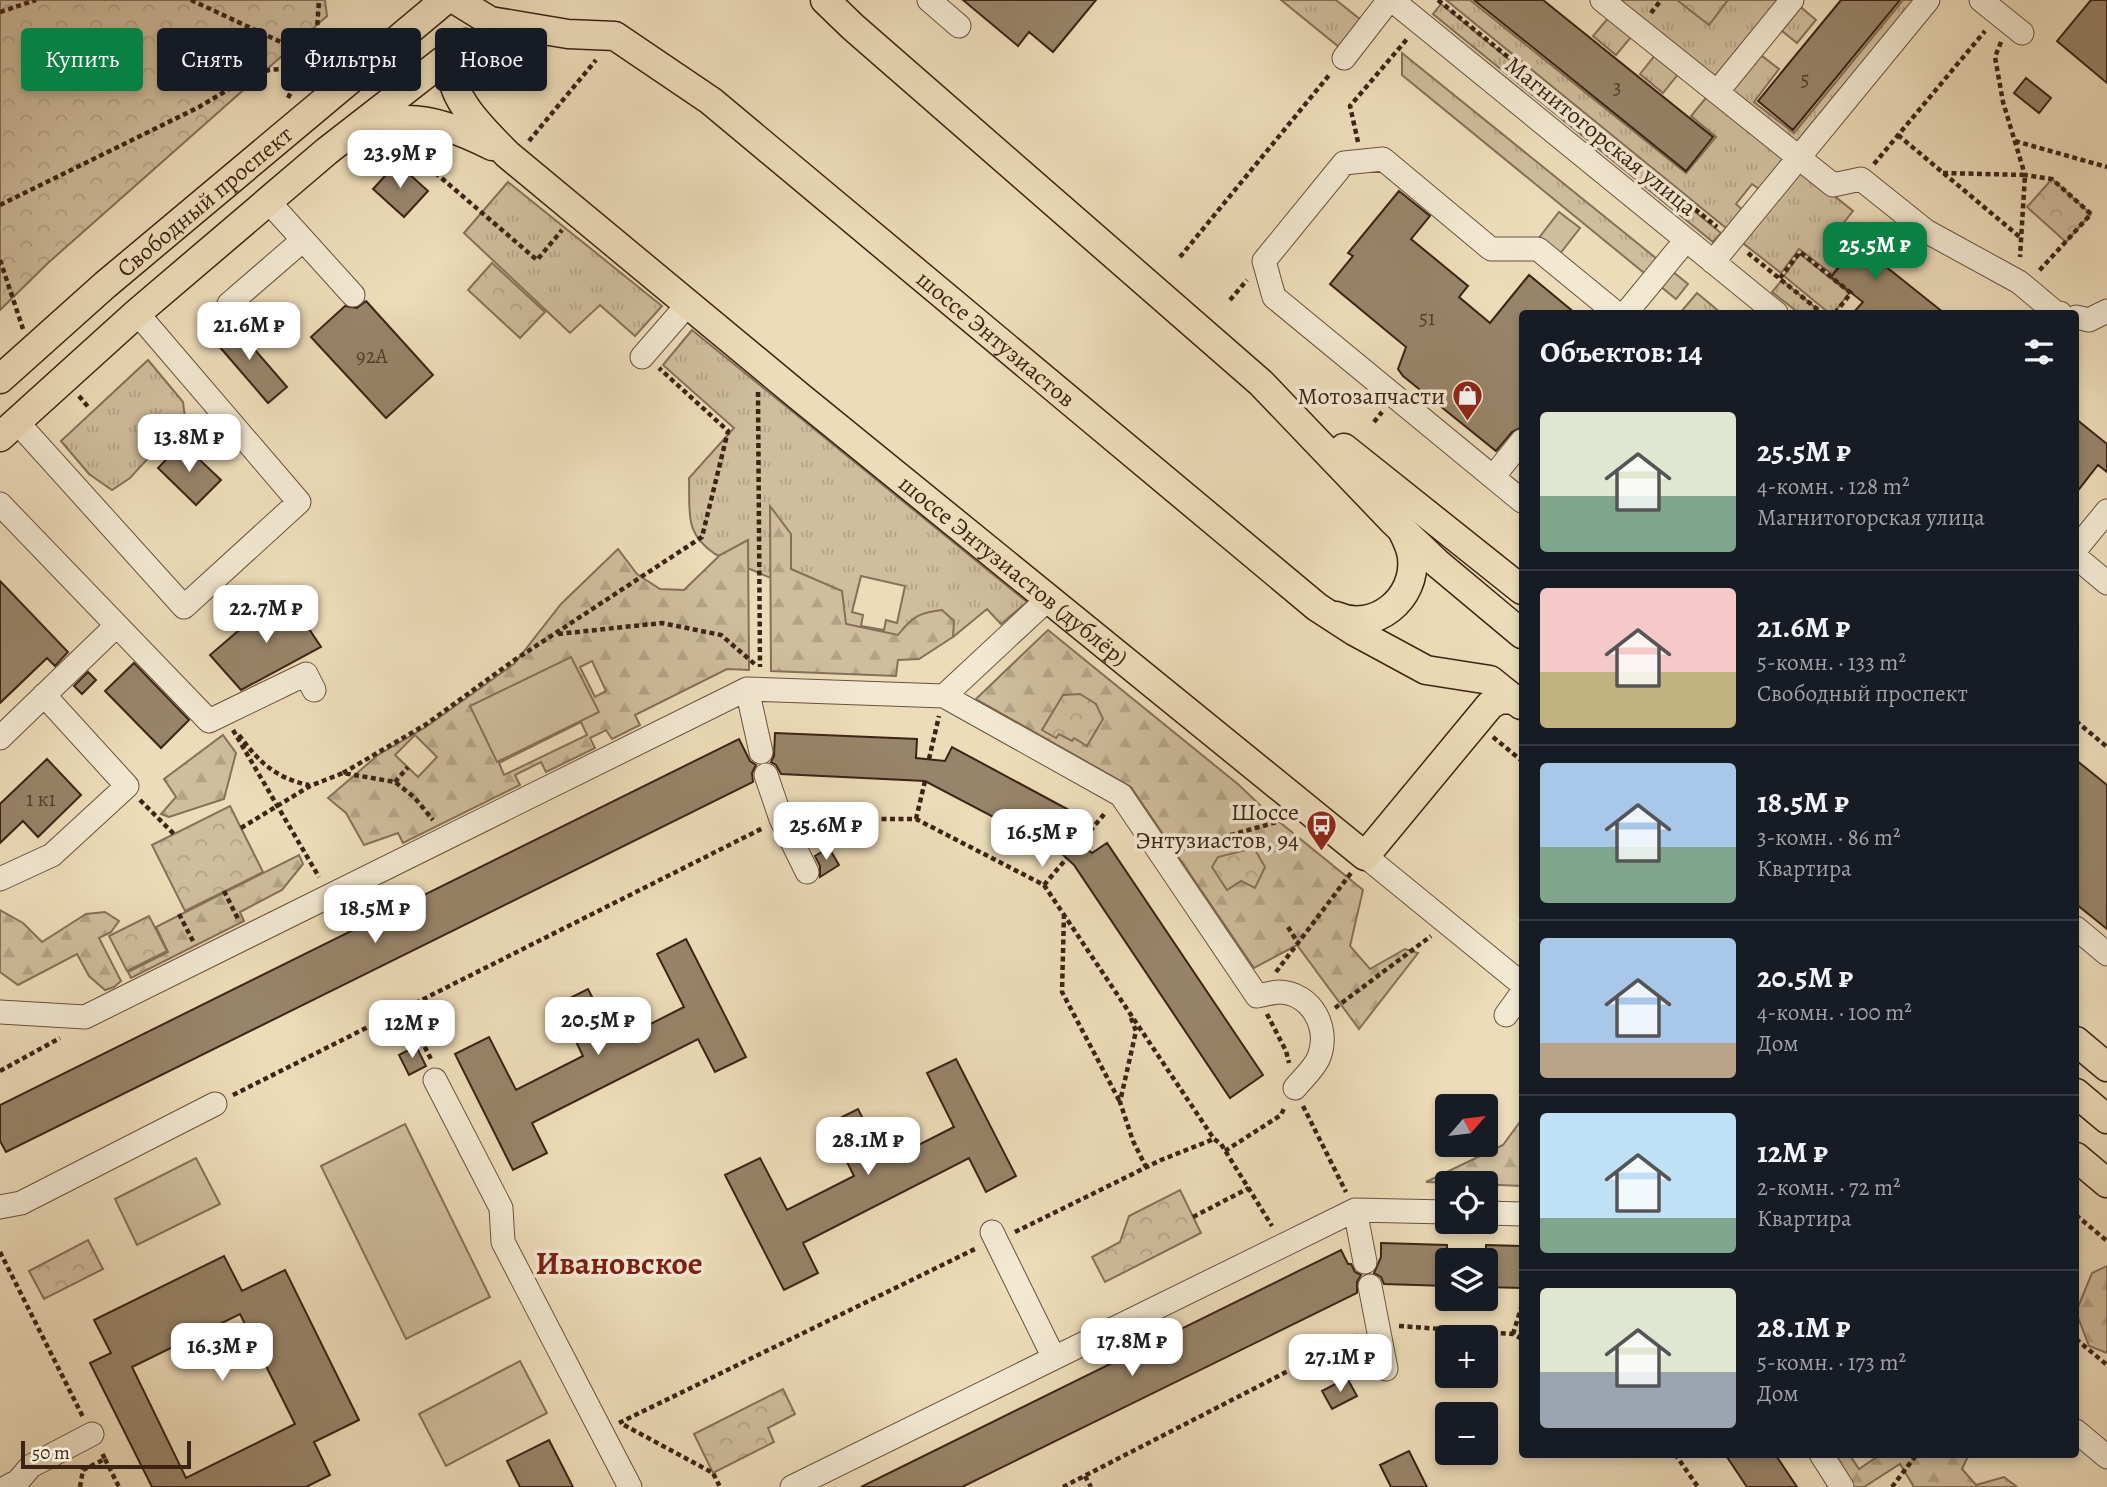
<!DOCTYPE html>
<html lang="ru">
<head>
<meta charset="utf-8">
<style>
  body { margin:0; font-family:Alegreya,serif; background:#20242c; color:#f1f3f6; height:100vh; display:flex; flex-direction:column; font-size:26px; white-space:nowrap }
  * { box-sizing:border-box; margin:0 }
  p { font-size:23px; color:#9ea1a6 }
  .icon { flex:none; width:38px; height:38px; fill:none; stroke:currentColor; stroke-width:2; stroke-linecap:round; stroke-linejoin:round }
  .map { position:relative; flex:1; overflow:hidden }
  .side { position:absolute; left:1519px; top:310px; width:560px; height:1148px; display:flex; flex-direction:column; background:#171b24; border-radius:7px; box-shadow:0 4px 10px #0003 }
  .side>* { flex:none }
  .guide { position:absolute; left:21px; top:28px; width:665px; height:63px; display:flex; gap:14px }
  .needle { width:46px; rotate:62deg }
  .fabs { position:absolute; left:1435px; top:1094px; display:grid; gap:14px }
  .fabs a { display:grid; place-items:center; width:63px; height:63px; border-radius:7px; background:#171b24; box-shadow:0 4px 10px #0003; font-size:35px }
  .scale { position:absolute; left:21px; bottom:18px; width:170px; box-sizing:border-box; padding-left:7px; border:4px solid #3c2415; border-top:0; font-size:19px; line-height:24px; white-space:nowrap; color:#3c2415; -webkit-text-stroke:5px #f3e8d2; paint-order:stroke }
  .price { position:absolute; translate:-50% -60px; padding:0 16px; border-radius:14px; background:#fff; color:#222; font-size:23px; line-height:46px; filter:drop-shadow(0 2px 4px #0008) }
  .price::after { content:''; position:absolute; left:50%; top:42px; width:21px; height:16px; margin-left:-10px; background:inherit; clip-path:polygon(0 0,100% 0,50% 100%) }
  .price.on { background:#0b8043; color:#fff }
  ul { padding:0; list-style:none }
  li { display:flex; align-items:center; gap:21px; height:175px; padding:0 21px }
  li+li { border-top:2px solid #363941 }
  li span { display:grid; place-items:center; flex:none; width:196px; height:140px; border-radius:7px; color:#555 }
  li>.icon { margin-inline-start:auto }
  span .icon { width:84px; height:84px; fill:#fffc; stroke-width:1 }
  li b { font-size:30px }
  h2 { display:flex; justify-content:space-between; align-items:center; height:84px; padding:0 21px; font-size:30px }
  .pill { padding:0 24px; border-radius:7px; background:#171b24; box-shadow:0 4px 10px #0003; font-size:24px; line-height:63px }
  .pill.on { background:#0b8043; color:#fff }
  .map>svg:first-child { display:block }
</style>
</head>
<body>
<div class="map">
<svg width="2107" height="1487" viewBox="0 0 2107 1487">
  <defs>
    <pattern id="grass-tufts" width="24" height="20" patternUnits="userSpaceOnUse" patternTransform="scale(1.75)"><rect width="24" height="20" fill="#cfbd9d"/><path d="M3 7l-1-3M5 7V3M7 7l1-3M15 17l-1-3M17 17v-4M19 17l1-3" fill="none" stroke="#b3a286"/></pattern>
    <pattern id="forest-firs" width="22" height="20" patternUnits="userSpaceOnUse" patternTransform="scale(1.75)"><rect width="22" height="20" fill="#cfbd9d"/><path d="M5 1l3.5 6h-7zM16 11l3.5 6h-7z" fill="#b3a286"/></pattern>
    <pattern id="park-crowns" width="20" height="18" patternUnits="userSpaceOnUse" patternTransform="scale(1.75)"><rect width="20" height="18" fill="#cfbd9d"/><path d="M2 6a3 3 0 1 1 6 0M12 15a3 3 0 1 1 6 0" fill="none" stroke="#b3a286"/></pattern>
  </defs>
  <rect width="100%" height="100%" fill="#eddcb9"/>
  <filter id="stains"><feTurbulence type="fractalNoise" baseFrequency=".00286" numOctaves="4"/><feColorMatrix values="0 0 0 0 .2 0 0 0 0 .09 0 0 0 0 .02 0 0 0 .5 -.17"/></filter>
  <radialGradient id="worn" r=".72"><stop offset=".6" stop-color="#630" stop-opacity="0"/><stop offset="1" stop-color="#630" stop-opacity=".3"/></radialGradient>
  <path fill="url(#grass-tufts)" stroke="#867059" stroke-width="2" fill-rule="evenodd" d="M1281,0H1336L1361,20L1339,47Z
    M1446,0H1470L1686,173L1716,137L1691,116L1710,93L1790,159L1763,192L1752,184L1736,204L1746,213L1731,232Z
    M1619,0H1785L1719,81Z
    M1903,0H1922L1797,152L1726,92L1758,53L1779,69L1754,102L1794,133Z
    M1441,4L1721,233L1713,242L1433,14Z
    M1797,4L1816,20L1797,43L1777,27Z
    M1609,17L1632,36L1616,55L1593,36Z
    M1402,53L1688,284L1676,299L1402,75Z
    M1656,54L1679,73L1663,93L1640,74Z
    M1797,166L1853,211L1826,245L1844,260L1832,274L1799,249L1781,273L1739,240Z
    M508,182L662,306L635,336L600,305L570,333L464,233Z
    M1800,254L1849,293L1834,313H1829L1784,276Z
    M1782,280L1822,313H1799L1772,292Z
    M1697,293L1721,313H1680Z
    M692,330L1027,602L1001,624L987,609L953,637L898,636L845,624L831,604L715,554C684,533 690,513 689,478L734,428L663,365ZM861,576L905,586L897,623L886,620L884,630L861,626L863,615L852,612Z
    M148,360L183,402L185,418L130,478L112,490L89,474L61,441Z"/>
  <path fill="url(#forest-firs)" stroke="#867059" stroke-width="2" fill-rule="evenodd" d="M770,506L791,534V569L842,591L846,624L898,635C912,617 918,613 942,610L954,621L953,637L919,659L898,660L896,676L771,671Z
    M748,540L749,670L727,669L635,715L640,725L612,739L606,730L590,738L595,748L546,772L541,762L515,775L520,785L403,843L398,833L364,845L346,813L328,798L378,755L426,727L514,664L561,604L618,549L637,574L660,589L684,590L720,555ZM592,661L606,691L595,697L580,667ZM581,722L587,735L504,775L499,763ZM415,735L437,757L418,777L395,755Z
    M1048,630L1239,785L1266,811L1363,890L1350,946L1370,969L1405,949L1418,953L1359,1029L1297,945L1254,968L1131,787L976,699Z
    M223,735L236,753L224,799L169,817L161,814L176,797L164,779Z
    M299,855L303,864L282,890L240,912L244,921L131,978L128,972L168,952L156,927Z
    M0,910L23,923L42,942L86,914L105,912L119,921L111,932L99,938L121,981L114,987L105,990L89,976L77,954L18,985L0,972Z
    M1522,1119V1186L1426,1182L1503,1145Z
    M2107,1266V1353L2089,1346L2076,1312L2092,1273Z
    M1830,1454H1849L1859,1469L1881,1454H1969L1962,1469L1976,1485L2004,1477L2017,1487H1914L1900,1464L1864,1487H1852Z"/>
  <path fill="url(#park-crowns)" stroke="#867059" stroke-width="2" d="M0,0H325L327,16L48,263L0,310Z
    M1677,0H1728L1709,25Z
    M2052,179L2091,214L2066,242L2027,207Z
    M492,263L545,312L520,338L468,290Z
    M1080,694L1096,704L1103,719L1087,746L1074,738L1072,741L1059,734L1056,738L1042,730L1063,695Z
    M230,806L263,872L185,911L152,845Z
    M1254,848L1265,867L1255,888L1241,881L1227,890L1212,867L1218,857Z
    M149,916L167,951L127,971L109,936Z
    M1180,1190L1201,1233L1105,1282L1092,1257L1120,1242L1129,1216Z
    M88,1240L103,1269L44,1299L29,1271Z
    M783,1389L795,1414L768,1428L774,1442L713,1473L694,1434Z"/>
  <path fill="#cfbd9d" stroke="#867059" stroke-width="2" d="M1559,212L1580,228L1559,255L1538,239Z
    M571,657L599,712L497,762L470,706Z
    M405,1124L490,1297L406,1339L321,1166Z
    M196,1158L220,1204L137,1245L115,1199Z
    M520,1361L547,1413L446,1466L419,1414Z"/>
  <path fill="#98846a" stroke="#3c2415" stroke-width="2" fill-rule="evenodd" d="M963,0H1096L1053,52L1029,32L1018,46Z
    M1474,0H1543L1713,137L1686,171Z
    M1841,0H1900L1793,130L1758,101Z
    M2091,0H2107V83L2057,41Z
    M2026,78L2051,98L2039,113L2014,93Z
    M397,163L428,191L404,217L373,189Z
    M1399,191L1430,216L1411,239L1468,286L1459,297L1490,323L1529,275L1575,313H1522V427L1512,432L1496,451L1403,376L1398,369L1406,347L1330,284L1353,256L1348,253Z
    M1840,230L1944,313H1853L1863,302L1831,277L1845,260L1827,246Z
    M366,301L433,375L386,418L311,337L345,306L357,308Z
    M231,322L287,387L268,403L212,338Z
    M2076,419L2107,444V472L2098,465L2076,493Z
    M182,443L221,480L196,505L158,468Z
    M0,581L68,652L55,666L47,658L0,703Z
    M280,595L297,611L321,647L241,690L210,655Z
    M134,663L189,720L161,748L105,691Z
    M88,672L96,680L82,694L74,686Z
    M775,733L917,739L916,758L945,761L952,747L1080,816L1069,836L1092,853L1107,843L1263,1075L1230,1098L1074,865L1060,852L925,781L781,774L776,765L771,762L774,756Z
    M739,739L750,761L756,765L752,773L753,782L6,1152L0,1141V1105Z
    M47,759L81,795L38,837L23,821L0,843V804Z
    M2076,760L2107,785V929L2076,904Z
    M829,848L839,865L820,877V866L815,856Z
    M686,939L746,1057L715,1072L698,1039L532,1123L547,1153L513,1170L455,1054L489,1037L516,1090L583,1056L558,1004L588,989L615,1042L684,1007L657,954Z
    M416,1046L426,1066L409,1075L399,1055Z
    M956,1059L1016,1176L986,1192L969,1158L803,1243L818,1273L784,1290L725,1175L760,1158L787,1210L854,1176L828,1124L858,1109L885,1162L954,1127L927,1073Z
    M1381,1243L1447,1245V1286L1384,1284L1381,1277L1374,1273L1381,1257Z
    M1486,1245L1521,1246L1522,1288L1486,1287Z
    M1341,1250L1348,1264H1351L1355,1272L1361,1275L1357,1282V1293L962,1487H861Z
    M224,1256L242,1291L285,1270L359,1420L314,1442L330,1475L306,1487H152L90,1363L111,1353L94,1320ZM240,1314L295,1424L186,1478L132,1367Z
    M1347,1378L1357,1396L1332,1409L1322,1391Z
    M549,1440L573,1487H520L507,1461Z
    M1409,1451L1427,1487H1391L1380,1465Z
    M1725,1454H1775L1797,1487H1747Z"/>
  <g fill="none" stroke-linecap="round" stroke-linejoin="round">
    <defs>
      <path id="minor" d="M929,0L959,26
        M1392,0L1776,313
        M1602,0L1833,185L1861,179L1926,231L2019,282L2055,312L2060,313
        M1981,0L2022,33
        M1344,58L1389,0
        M1717,92L1792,0
        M268,201L353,295
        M1713,262L1928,0
        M229,304L303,240
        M1626,313L1686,240
        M2076,317L2089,320L2107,311
        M642,357L688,304
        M17,422L184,607L299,502L137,313
        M1493,477L1522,441
        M1522,501L1274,297L1264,261L1344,163L1383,159L1491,249H1538L1616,313
        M0,504L209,721L306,674L314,690
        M2076,549L2107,511
        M2076,557L2107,583
        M747,689L761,752
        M944,696L1048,599
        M0,738L116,626
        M766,775L781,819L807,872
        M1365,856L1522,984
        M0,879L52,855L127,786L44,695
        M2076,928L2107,954
        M0,1012L85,1017L747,689L944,696L1121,795L1257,996C1264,995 1273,992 1279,992C1312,993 1330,1028 1319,1057C1315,1068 1302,1079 1295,1088
        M1506,1015L1522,993
        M435,1080L501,1208L503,1242L630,1487
        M0,1207L21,1203L215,1104
        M1355,1210L1365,1262
        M1486,1213L1522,1214
        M992,1232L1054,1358
        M1370,1286L1386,1369
        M2076,1431L2107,1457
        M1821,1454L1842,1487
        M7,1487L18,1481L31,1466L92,1434
        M792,1487L1355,1210L1447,1212"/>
      <g id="major">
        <path id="s1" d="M456,0L490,21L568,34L615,36L711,101L1317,607L1354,631L1426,670L1490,680L1521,705"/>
        <path d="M825,0L853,27L1261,383L1393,521L1437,563L1522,634"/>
        <path id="s2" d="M466,43C462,49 456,55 454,62C444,95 487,133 507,154L800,397L1365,856L1490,705L1501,699L1515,700"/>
        <path d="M364,133C374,128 385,122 396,121C427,116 464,132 492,146"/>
        <path id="s3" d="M0,379L105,285L445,0"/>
        <path d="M0,437L137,313L327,151L462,46"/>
        <path d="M1344,448L1522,590"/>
        <path d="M1336,616C1374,633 1417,599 1412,557C1411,548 1407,540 1403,532"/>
        <path d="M2076,1041L2107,1067"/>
        <path d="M2076,1093L2107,1119"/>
        <path d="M2076,1157L2107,1183"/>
      </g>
    </defs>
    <use href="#minor" stroke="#68523e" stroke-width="25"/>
    <use href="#major" stroke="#3c2415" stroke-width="31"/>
    <path stroke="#3c2415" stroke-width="4.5" stroke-dasharray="5 3.5" stroke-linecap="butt" d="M191,0L315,58L319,0
      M1438,0L1717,227
      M0,12L36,0
      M1651,13L1661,0
      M2001,42L1995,57L2003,102L2025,175L2052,179L2091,214L2038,272
      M288,98L303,68
      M1898,135L2021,238
      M529,141L596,60
      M2015,141L2107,167
      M1358,142L1350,106L1407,39
      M403,145L537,260L562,230
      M1874,164L1985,31
      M1943,173L2025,175L2020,257
      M0,205L199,107L251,76L269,70L304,67
      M1748,253L1822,313
      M1180,257L1330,74
      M0,260L23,329
      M1780,278L1800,252L1851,293L1835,313
      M1230,300L1247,280
      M758,392L760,667
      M79,396L89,408
      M1374,422L1382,412
      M558,634L662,623L721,635L757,666
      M2076,721L2107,747
      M233,730L319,877
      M239,735C259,762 275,778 309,785
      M1493,737L1522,761
      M929,759L939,716
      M343,773L425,725L513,661L702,537L728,431L659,368
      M395,782L408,767
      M140,800L174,834
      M805,819H916L1044,885L1214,1139L1221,1144L1272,1226
      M916,819L925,781
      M241,828L310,786L343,773L395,782L414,797L433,820
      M1079,844L1106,812
      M1181,849L1284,820
      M1044,885L1067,858
      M224,891L238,919
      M179,914L193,941
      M1064,914L1062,992L1120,1102
      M1288,927L1298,943
      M1276,972L1351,873
      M1335,1008L1431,936
      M405,1009L431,1059
      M1267,1014L1286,1051L1289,1063
      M1131,1018L1136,1031L1120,1102L1133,1141L1146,1167
      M0,1071L60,1038
      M233,1095L763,828
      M1303,1106L1346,1192
      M1225,1151L1281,1115L1285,1106
      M2076,1215L2107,1241
      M1193,1217L1249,1188
      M1015,1232L1161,1160L1214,1139
      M0,1252L83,1417
      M1399,1326L1513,1334L1522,1339
      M1513,1334L1522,1305
      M2076,1339L2107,1365
      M619,1423L975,1249
      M624,1425L713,1473L720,1487
      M1675,1454L1698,1487
      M105,1459L119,1487
      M1085,1476L1091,1487
      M80,1487L83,1470L105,1459L102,1453
      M1063,1487L1358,1335
      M1892,1487L1917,1454"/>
    <use href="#minor" stroke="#f3e8d2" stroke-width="23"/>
    <use href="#major" stroke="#eddcb9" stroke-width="28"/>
  </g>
  <defs>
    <symbol id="shop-pin" viewBox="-11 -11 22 30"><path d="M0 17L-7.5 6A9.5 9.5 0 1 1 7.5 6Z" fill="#8f2418" stroke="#f3e8d2"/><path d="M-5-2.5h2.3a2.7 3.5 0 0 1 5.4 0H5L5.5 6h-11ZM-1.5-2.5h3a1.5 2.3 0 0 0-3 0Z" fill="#fff"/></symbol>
    <symbol id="bus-pin" viewBox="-11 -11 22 30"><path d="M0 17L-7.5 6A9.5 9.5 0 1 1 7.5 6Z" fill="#8f2418" stroke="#f3e8d2"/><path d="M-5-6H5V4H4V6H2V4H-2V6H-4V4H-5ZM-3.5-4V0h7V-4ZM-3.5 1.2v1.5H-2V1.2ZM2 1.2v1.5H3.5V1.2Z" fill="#fff"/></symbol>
  </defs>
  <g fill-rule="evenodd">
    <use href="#shop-pin" x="1450" y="378" width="35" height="47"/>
    <use href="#bus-pin" x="1304" y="808" width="35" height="47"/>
  </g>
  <g text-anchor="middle" stroke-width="7" stroke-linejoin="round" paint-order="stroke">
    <g font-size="21" fill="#533c2a">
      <text x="1805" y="86">5</text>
      <text x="1617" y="94">3</text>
      <text x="1427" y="325">51</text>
      <text x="372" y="363">92А</text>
      <text x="41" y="806">1 к1</text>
    </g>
    <g font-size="24" fill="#3c2415" stroke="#f3e8d2">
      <text transform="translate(1601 136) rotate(39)" y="8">Магнитогорская улица</text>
      <text dy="8" stroke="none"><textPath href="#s3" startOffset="271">Свободный проспект</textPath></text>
      <text dy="8" stroke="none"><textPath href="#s1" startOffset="653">шоссе Энтузиастов</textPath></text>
      <text dy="8" stroke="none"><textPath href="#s2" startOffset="789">шоссе Энтузиастов (дублёр)</textPath></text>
    </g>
    <g font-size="24" fill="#3c2415" stroke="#f3e8d2" text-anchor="end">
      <text x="1445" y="404">Мотозапчасти</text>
      <text x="1299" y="820">Шоссе<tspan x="1299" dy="28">Энтузиастов, 94</tspan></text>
    </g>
    <g font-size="32" font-weight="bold" fill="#7a1f14" stroke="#f3e8d2">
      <text x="619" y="1274">Ивановское</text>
    </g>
  </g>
  <rect width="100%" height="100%" filter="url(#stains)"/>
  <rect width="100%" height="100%" fill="url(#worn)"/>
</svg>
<div class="fabs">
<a><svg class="needle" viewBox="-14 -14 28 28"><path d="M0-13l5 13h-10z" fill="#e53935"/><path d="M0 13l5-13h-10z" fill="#9ea1a6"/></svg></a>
<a><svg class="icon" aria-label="locate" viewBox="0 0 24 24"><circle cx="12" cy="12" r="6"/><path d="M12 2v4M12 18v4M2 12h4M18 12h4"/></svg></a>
<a><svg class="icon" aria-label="layers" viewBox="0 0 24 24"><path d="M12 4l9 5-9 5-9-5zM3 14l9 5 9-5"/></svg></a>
<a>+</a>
<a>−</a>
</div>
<div class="scale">50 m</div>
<b class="price" style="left:400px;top:190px">23.9M ₽</b>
<b class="price on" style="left:1875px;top:282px">25.5M ₽</b>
<b class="price" style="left:249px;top:362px">21.6M ₽</b>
<b class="price" style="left:189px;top:474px">13.8M ₽</b>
<b class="price" style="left:266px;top:645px">22.7M ₽</b>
<b class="price" style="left:826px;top:862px">25.6M ₽</b>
<b class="price" style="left:1042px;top:869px">16.5M ₽</b>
<b class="price" style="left:375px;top:945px">18.5M ₽</b>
<b class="price" style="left:598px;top:1057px">20.5M ₽</b>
<b class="price" style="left:412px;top:1060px">12M ₽</b>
<b class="price" style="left:868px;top:1177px">28.1M ₽</b>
<b class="price" style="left:1132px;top:1378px">17.8M ₽</b>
<b class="price" style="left:222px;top:1383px">16.3M ₽</b>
<b class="price" style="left:1340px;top:1394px">27.1M ₽</b>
<div class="guide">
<a class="pill on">Купить</a>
<a class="pill">Снять</a>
<a class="pill">Фильтры</a>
<a class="pill">Новое</a>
</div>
<section class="side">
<h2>Объектов: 14<svg class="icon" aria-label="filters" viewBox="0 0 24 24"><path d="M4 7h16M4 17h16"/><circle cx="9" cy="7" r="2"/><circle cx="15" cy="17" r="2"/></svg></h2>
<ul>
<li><span style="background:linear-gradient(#dfe7d0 60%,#7fa58c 0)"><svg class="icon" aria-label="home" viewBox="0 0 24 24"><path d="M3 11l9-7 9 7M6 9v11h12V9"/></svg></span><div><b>25.5M ₽</b><p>4-комн. · 128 m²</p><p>Магнитогорская улица</p></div></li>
<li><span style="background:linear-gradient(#f6c9c9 60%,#c2b280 0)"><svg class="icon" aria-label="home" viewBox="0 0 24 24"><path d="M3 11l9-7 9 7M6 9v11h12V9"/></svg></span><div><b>21.6M ₽</b><p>5-комн. · 133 m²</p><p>Свободный проспект</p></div></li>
<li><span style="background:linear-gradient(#a9c7e8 60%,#7fa58c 0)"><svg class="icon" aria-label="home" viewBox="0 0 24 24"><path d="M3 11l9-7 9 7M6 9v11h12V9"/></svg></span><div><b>18.5M ₽</b><p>3-комн. · 86 m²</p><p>Квартира</p></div></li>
<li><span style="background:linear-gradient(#a9c7e8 75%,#b9a48a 0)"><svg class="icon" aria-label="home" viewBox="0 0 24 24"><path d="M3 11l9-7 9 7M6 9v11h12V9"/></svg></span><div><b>20.5M ₽</b><p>4-комн. · 100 m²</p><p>Дом</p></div></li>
<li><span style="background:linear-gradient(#bfe0f5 75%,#7fa58c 0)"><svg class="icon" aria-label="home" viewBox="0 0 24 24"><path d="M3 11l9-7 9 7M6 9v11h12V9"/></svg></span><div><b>12M ₽</b><p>2-комн. · 72 m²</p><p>Квартира</p></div></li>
<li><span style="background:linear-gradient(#dfe7d0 60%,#9aa5b1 0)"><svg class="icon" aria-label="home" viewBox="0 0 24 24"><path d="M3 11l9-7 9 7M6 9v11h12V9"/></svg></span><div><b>28.1M ₽</b><p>5-комн. · 173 m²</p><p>Дом</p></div></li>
</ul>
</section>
</div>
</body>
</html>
